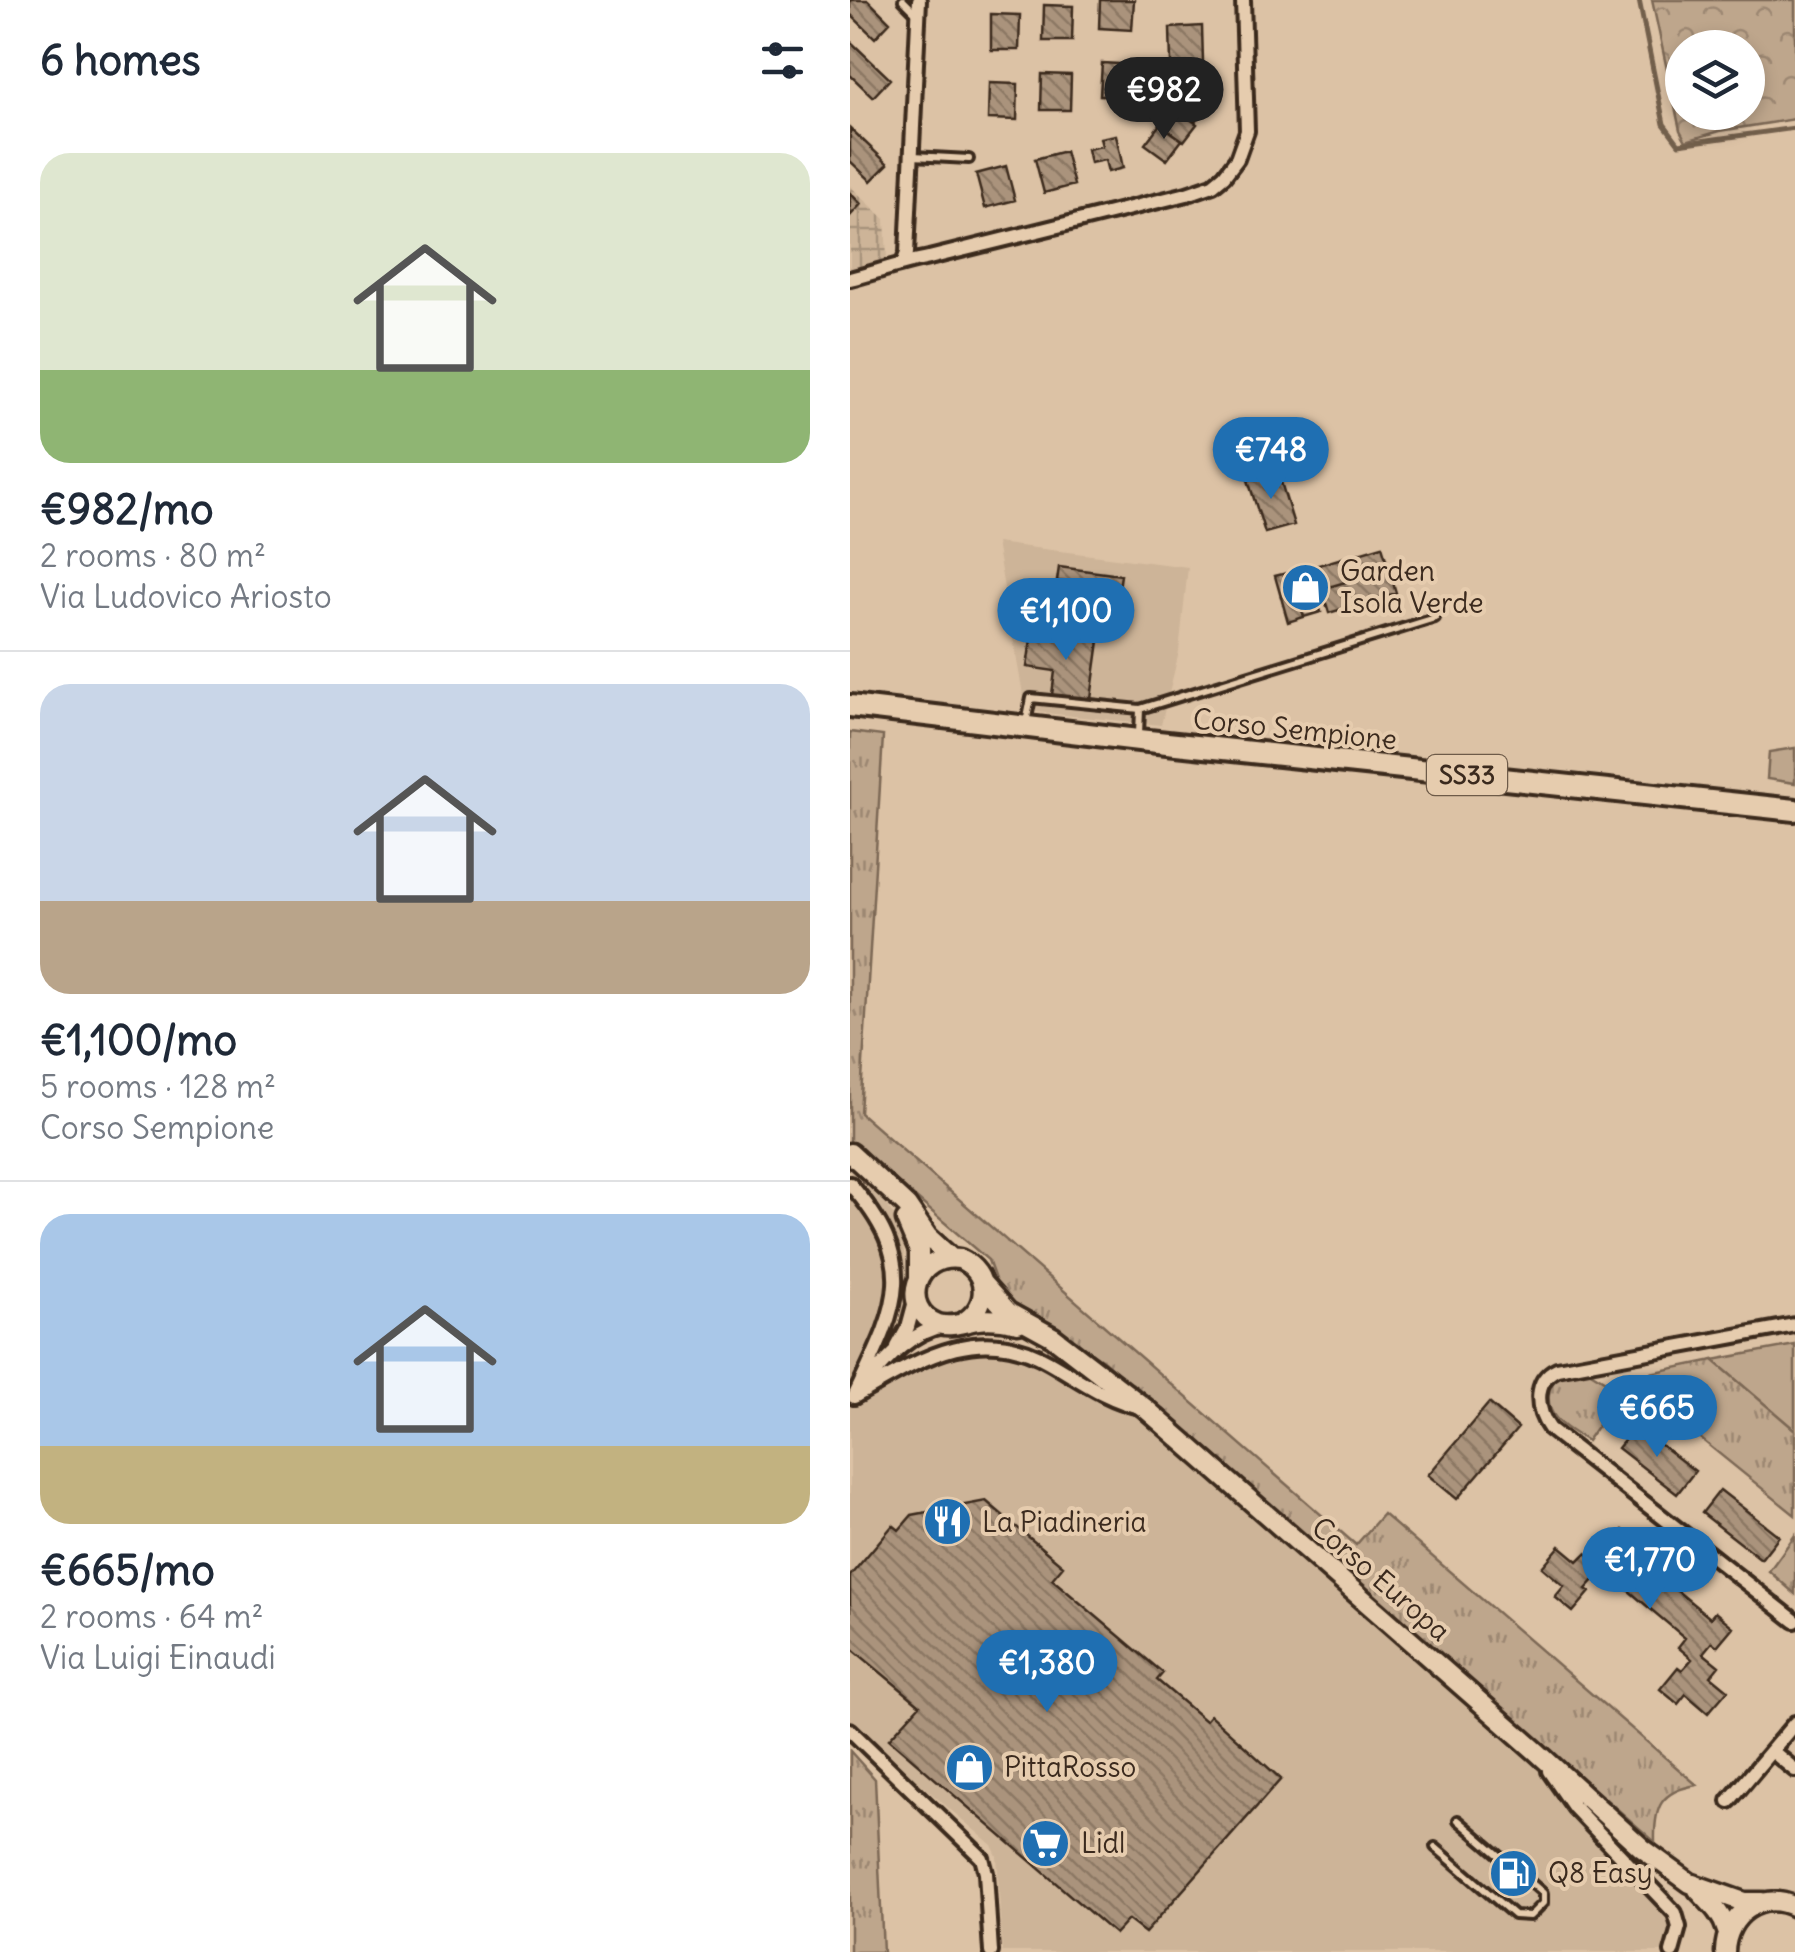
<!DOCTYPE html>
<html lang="en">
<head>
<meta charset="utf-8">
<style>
  body { margin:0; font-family:Delius,sans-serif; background:#f2f2f3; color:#1f2937; height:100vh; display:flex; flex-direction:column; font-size:38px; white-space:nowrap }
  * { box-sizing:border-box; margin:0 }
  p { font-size:32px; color:#747a83 }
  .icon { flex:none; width:55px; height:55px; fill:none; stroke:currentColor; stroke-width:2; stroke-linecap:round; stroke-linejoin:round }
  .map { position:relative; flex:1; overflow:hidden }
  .side { display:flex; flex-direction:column; background:#fff; width:850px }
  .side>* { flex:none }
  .buttons { position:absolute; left:815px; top:30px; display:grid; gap:20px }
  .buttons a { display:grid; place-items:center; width:100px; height:100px; border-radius:50%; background:#fff; box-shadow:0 5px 15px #0003; font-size:50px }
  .price { position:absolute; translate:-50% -85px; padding:0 22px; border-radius:35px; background:#1f6fb2; color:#fff; font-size:32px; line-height:65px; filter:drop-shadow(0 2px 5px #0008) }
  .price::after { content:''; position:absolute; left:50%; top:60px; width:30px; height:22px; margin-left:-15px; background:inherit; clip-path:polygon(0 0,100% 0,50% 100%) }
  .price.active { background:#222; color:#fff }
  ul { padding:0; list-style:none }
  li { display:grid; align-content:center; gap:20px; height:530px; padding:0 40px }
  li+li { border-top:2px solid #e0e1e3 }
  li span { display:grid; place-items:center; height:310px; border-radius:30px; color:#555 }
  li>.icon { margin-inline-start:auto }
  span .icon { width:180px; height:180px; fill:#fffc; stroke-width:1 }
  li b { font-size:42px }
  h2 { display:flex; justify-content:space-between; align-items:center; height:120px; padding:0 40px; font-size:42px }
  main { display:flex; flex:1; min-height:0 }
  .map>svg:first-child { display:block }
</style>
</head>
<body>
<main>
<section class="side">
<h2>6 homes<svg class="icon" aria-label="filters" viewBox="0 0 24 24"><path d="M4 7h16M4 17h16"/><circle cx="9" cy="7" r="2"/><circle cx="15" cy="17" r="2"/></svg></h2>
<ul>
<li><span style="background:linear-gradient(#dfe7d0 70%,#8fb573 0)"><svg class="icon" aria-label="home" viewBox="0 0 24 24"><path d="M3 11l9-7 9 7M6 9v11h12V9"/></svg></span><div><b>€982/mo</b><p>2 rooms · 80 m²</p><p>Via Ludovico Ariosto</p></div></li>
<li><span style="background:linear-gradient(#c9d6e8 70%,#b9a48a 0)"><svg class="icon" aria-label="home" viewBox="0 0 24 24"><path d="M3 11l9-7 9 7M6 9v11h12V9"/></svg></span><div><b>€1,100/mo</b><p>5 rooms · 128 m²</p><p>Corso Sempione</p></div></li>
<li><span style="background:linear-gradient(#a9c7e8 75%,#c2b280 0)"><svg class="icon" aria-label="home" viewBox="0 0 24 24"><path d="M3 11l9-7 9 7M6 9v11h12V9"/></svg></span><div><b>€665/mo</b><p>2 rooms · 64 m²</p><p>Via Luigi Einaudi</p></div></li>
</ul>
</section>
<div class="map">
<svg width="945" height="1952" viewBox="0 0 945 1952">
  <defs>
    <pattern id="industrial-grid" width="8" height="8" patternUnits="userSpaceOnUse" patternTransform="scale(2.5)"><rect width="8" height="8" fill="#cdb498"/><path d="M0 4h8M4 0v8" fill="none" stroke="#a8937b"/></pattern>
    <pattern id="forest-crowns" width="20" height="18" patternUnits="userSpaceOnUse" patternTransform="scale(2.5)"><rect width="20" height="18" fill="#bea68c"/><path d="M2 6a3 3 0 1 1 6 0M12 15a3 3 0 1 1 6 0" fill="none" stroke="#9c8772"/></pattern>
    <pattern id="park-tufts" width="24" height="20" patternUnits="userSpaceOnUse" patternTransform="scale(2.5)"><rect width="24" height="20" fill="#bea68c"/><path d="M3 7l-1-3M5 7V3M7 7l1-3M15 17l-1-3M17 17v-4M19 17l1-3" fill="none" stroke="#9c8772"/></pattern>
    <pattern id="building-back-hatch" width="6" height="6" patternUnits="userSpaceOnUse" patternTransform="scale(2.5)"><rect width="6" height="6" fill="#aa937b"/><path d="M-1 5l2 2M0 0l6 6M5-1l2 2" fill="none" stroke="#8c7864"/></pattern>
  </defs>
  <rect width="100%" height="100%" fill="#dcc2a5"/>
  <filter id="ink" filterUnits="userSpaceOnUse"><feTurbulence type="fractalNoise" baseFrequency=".01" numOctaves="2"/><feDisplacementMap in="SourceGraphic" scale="20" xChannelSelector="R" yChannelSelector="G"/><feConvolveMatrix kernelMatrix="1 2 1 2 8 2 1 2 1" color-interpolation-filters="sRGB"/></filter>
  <g filter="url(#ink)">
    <path fill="#cdb498" d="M146,543L338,567L329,652L311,725L176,711Z
      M0,1167L35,1203L51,1226L57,1278L51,1309L37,1343L0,1388Z
      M159,1349L211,1372L269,1412L297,1419L681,1758L812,1899L826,1927L820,1952H152L147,1856L142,1845L0,1724V1405L5,1398L95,1353Z"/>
    <path fill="url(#industrial-grid)" d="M0,186L35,219L37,259L0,269Z"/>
    <path fill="#bea68c" stroke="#7c6855" stroke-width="2.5" d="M945,748V783L917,779L919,752Z
      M945,1345V1430L863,1360Z"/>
    <path fill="url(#forest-crowns)" stroke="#7c6855" stroke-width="2.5" fill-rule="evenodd" d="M802,0H945V119L870,131L836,141L830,130ZM832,48H898V112H832Z"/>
    <path fill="url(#park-tufts)" stroke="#7c6855" stroke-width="2.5" d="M0,732L33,736L10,1113L506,1545L533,1514L847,1785C810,1791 804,1807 805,1842L254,1361L191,1318L163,1305L147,1285L138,1260L0,1141Z
      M863,1360L945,1430V1515L798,1396L764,1402L737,1441C710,1424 688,1413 704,1377L739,1371L757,1382Z
      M945,1535V1594L919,1571Z
      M0,1751L25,1779L33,1952H0Z"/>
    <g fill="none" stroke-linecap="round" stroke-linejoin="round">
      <path stroke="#725e4c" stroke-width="5" d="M789,0L814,124L829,144L945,128"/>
    </g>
    <path fill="url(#building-back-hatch)" stroke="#3b2a1e" stroke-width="2.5" d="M0,0H18L40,22L25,38L0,14Z
      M250,0H284L282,30L249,28Z
      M194,5L223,6L222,41H193Z
      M141,14L170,15L169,50H141Z
      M352,26L353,62L321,64L320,28Z
      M0,41L40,79L23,97L0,75Z
      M252,63L285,65L284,97L250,95Z
      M192,74L221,75L220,110H191Z
      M139,83L168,84L167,120L138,119Z
      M336,89L358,104L345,122L323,107Z
      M325,109L347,124L334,141L313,126Z
      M310,124L332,140L317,160L295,144Z
      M0,128L38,164L21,181L0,161Z
      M266,135L273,168L258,172L255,160L240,163L237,149L252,146L250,138Z
      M215,151L224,185L194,193L185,159Z
      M156,166L165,200L135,208L126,174Z
      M0,193L11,204L0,216Z
      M428,472L444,525L415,533L398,480Z
      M532,546L539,569L472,589L465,566Z
      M209,567L271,575L269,588L207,581Z
      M458,567L471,612L454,617L441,572Z
      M539,569L546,593L479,613L472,589Z
      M441,572L454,617L438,622L425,576Z
      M182,633L249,641L241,699L202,695L205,671L177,667Z
      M639,1403L668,1428L607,1499L578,1475Z
      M786,1426L845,1471L827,1494L768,1448Z
      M870,1490L929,1536L911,1559L852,1513Z
      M136,1501L213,1566L202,1579L313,1673L307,1680L355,1721L360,1715L431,1779L295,1933L278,1920L265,1934L39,1739L70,1705L0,1647V1576L43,1525L49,1530L62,1515Z
      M773,1530L793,1546L785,1556L860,1618L865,1612L883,1627L867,1646L862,1642L853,1653L869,1666L861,1676L878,1690L858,1713L836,1694L828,1704L810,1689L828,1667L832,1670L842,1659L828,1647L835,1638L766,1580L760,1588L747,1577L736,1589L740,1592L723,1612L705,1597L714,1586L692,1567L710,1546L728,1561L736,1553L751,1566L760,1555L755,1551Z"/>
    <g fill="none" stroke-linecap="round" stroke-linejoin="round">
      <defs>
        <path id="lane" d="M53,0L66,13
          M63,156L119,159
          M176,723L181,698L290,709L585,618
          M289,734L290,709
          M585,1847L664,1915L680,1916L693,1903V1893L608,1820"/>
        <path id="street" d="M54,261L57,253L69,0
          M0,279C27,272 52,263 79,258L337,194L363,185L374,176L387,159L397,131L393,0
          M0,1184C71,1265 47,1307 5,1395
          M945,1325L707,1369C683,1380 686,1410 700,1429L945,1621
          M47,1347L58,1327L65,1301
          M15,1385C36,1361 59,1332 93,1326
          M4,1397C67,1361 128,1320 199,1362C229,1379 256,1400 290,1407
          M0,1730L132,1858L136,1873L141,1952
          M922,1751L945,1770
          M699,1771L724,1807L825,1913L829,1927L822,1952
          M879,1801L945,1723"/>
        <path id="secondary" d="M0,1153L57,1206L78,1237L101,1258
          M56,1220L69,1251V1277
          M133,1284L158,1312L203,1337L295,1408L687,1752L792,1848L840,1883L894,1902H912
          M112,1323C140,1307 140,1273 110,1259C65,1252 48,1309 88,1324C102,1328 114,1322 128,1320C142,1318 154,1320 168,1323
          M848,1890C861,1904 872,1913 877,1931
          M875,1952C876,1915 910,1890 945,1907"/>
        <path id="primary" d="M0,706L289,740L945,810"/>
      </defs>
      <use href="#lane" stroke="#3b2a1e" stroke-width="14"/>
      <use href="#street" stroke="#3b2a1e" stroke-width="20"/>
      <use href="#secondary" stroke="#3b2a1e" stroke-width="25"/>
      <use href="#primary" stroke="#3b2a1e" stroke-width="28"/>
      <use href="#lane" stroke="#e6ccae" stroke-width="6"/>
      <use href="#street" stroke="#e6ccae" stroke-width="12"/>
      <use href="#secondary" stroke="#e6ccae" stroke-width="18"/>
      <use href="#primary" stroke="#e6ccae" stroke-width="20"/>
    </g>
  </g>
  <defs>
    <symbol id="shop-disc" viewBox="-11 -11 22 22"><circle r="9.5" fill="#1f6fb2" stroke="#e6ccae"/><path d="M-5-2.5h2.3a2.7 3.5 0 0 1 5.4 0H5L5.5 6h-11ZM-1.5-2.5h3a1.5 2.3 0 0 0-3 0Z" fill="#fff"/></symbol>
    <symbol id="restaurant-disc" viewBox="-11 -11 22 22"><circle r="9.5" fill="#1f6fb2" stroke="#e6ccae"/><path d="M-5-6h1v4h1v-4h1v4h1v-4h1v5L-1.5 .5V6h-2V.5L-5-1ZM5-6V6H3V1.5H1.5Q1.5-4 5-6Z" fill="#fff"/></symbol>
    <symbol id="supermarket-disc" viewBox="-11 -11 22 22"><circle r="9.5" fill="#1f6fb2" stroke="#e6ccae"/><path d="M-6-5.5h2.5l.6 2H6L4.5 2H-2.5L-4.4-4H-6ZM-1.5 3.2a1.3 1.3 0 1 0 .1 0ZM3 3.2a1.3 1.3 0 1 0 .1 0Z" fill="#fff"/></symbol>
    <symbol id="fuel-disc" viewBox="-11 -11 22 22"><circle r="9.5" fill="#1f6fb2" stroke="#e6ccae"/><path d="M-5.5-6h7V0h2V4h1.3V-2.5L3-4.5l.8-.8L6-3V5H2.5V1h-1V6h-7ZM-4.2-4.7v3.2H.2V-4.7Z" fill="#fff"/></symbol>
  </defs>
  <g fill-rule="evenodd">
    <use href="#shop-disc" x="428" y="560" width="55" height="55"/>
    <use href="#restaurant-disc" x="70" y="1494" width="55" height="55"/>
    <use href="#shop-disc" x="92" y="1740" width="55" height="55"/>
    <use href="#supermarket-disc" x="168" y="1816" width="55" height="55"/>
    <use href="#fuel-disc" x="636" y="1846" width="55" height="55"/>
  </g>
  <g text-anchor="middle" stroke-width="8" stroke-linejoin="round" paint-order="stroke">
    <rect fill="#e6ccae" stroke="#6e5b49" stroke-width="2.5" x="577" y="755" width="80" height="40" rx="8"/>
    <g font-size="25" font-weight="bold" fill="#3b2a1e">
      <text x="617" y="784">SS33</text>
    </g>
    <g font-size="28" fill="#3b2a1e" stroke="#e6ccae" text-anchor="start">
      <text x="490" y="581">Garden<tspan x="490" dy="32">Isola Verde</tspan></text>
      <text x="132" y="1532">La Piadineria</text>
      <text x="154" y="1777">PittaRosso</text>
      <text x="231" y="1853">Lidl</text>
      <text x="698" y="1883">Q8 Easy</text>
    </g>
    <g font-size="28" fill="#3b2a1e" stroke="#e6ccae">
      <text transform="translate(445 729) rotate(6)" y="10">Corso Sempione</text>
      <text transform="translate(531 1579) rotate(41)" y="10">Corso Europa</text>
    </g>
  </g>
</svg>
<div class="buttons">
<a><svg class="icon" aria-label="layers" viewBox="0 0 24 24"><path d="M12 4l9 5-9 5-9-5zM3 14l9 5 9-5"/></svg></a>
</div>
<b class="price active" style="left:314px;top:142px">€982</b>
<b class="price" style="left:421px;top:502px">€748</b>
<b class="price" style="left:216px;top:663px">€1,100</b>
<b class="price" style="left:807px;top:1460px">€665</b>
<b class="price" style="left:800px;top:1612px">€1,770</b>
<b class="price" style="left:197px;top:1715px">€1,380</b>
</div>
</main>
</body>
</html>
